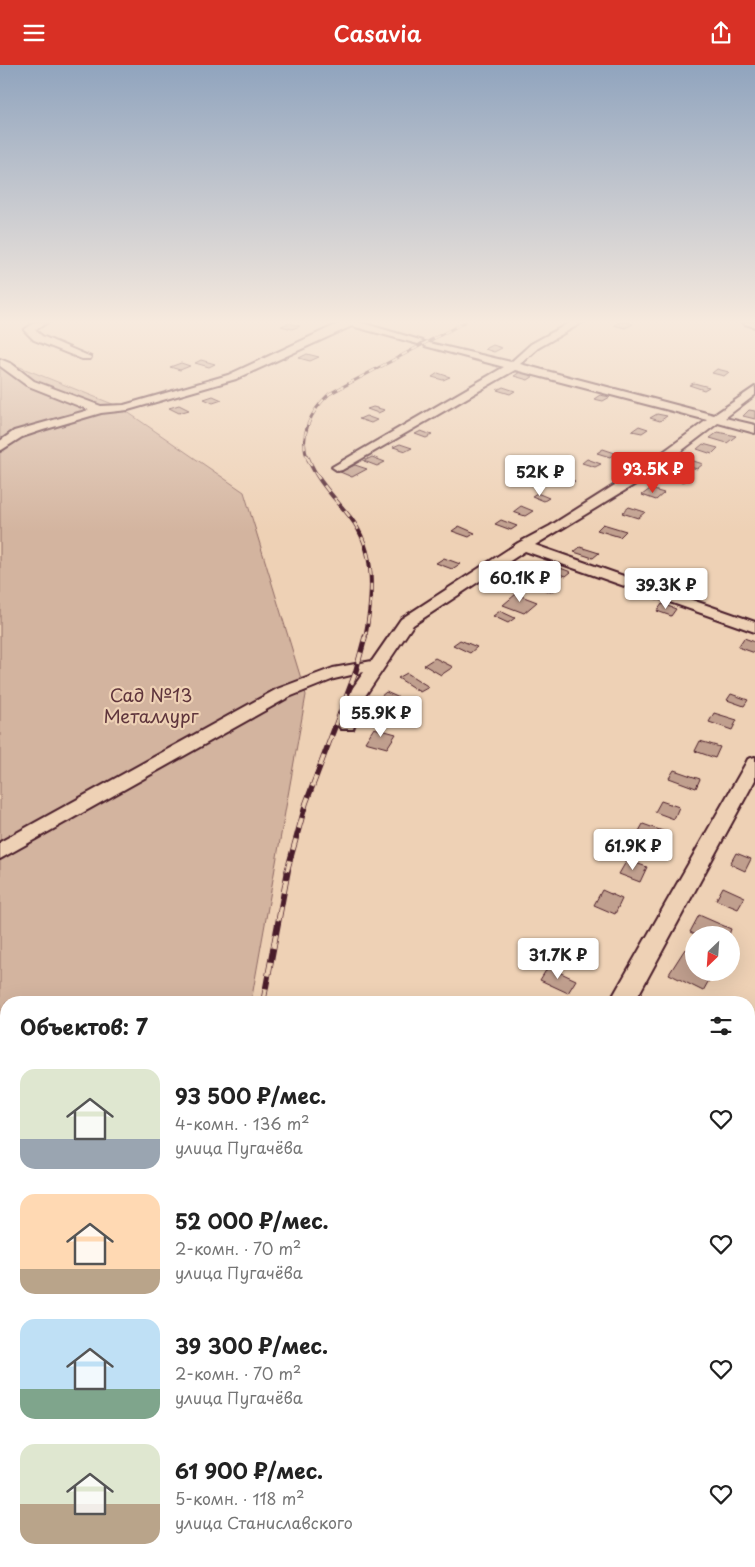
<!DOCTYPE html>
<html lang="ru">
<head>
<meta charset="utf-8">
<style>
  body { margin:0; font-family:"Playpen Sans",sans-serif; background:#f2f2f2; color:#222; height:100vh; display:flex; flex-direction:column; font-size:19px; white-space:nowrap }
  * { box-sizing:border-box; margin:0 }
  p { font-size:16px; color:#767676 }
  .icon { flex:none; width:28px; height:28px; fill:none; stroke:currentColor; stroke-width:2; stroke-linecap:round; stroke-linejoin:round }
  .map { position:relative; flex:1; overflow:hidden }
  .details { position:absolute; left:0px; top:931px; width:755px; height:571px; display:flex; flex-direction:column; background:#fff; border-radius:20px 20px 0 0; box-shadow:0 5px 20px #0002 }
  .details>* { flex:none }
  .needle { width:32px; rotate:205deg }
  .buttons { position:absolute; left:685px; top:861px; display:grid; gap:10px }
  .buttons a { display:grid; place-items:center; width:55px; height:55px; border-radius:50%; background:#fff; box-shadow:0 5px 20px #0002; font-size:25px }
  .price { position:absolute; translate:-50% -42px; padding:0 11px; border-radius:5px; background:#fff; color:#222; font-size:16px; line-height:32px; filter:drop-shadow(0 1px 2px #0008) }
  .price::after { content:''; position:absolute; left:50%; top:30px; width:15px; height:11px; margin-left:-8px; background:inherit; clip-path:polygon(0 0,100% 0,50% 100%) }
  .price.active { background:#d93025; color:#fff }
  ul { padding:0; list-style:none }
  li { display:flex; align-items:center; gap:15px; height:125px; padding:0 20px }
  li span { display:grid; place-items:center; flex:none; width:140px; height:100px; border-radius:15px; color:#555 }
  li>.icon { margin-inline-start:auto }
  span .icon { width:60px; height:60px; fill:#fffc; stroke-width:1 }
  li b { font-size:21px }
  h2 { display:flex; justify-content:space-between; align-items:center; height:60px; padding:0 20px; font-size:21px }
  header { display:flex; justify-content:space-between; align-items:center; height:65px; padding:0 20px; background:#d93025; color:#fff; font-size:22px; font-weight:600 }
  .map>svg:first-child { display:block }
</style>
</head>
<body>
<header><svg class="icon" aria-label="menu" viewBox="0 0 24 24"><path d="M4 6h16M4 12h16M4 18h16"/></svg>Casavia<svg class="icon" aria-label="share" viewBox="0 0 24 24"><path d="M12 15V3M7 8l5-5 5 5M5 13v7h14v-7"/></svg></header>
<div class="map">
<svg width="755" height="1502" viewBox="0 0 755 1502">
  <rect width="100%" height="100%" fill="#eed1b5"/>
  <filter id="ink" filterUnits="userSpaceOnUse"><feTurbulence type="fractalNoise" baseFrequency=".02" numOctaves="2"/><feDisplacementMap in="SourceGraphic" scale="10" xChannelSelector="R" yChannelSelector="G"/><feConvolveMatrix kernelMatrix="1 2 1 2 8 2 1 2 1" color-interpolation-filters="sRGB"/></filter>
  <g filter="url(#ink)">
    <path fill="#d3b49f" stroke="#8e6a65" d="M0,294L120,342L244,427L306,630L251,937L6,938V1496H151L150,1502H0Z"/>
    <path fill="#c09f8e" stroke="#4a1f2b" d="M620,257H627L633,259L625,263L614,260Z
      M289,258L300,261L292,264L281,261Z
      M493,280L502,283L494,287L485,284Z
      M307,289L319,292L310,296L299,293Z
      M201,295L215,299L209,302L195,298Z
      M181,298L190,301L180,305L170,302Z
      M717,304L729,307L724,311L712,308Z
      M520,307L534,311L528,315L514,311Z
      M438,308L450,312L443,315L432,312Z
      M694,318L709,322L704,325L689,320Z
      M503,322L515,326L510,329L497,325Z
      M600,330L610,332L603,336L594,334Z
      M213,331L222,335L213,338L204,334Z
      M179,340L189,345L179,348L169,343Z
      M373,342L385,345L378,348L367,344Z
      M749,345L755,346V354L743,351Z
      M657,349L667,351L660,356L650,353Z
      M366,351L377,355L371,358L359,354Z
      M639,361L648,364L642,368L632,366Z
      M421,366L432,370L426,373L415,369Z
      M718,367L736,371L727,378L710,373Z
      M400,379L412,383L406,386L393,382Z
      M703,379L718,383L712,389L697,384Z
      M603,384L615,388L610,392L597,388Z
      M372,392L385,397L377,401L364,396Z
      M587,394L601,399L595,402L582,398Z
      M687,394L703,399L697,404L680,399Z
      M355,400L367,404L352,412L340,407Z
      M673,406L690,411L683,417L665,412Z
      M560,412L575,416L569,420L555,415Z
      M650,424L664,428L656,435L642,430Z
      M537,428L549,433L544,436L532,431Z
      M521,441L533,446L525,451L513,447Z
      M629,442L645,447L638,453L622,448Z
      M501,455L517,461L511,465L495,459Z
      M603,459L626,466L620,472L597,465Z
      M459,461L475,468L469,472L452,466Z
      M580,482L599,488L593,493L574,487Z
      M444,493L460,499L452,504L436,498Z
      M555,501L571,507L566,511L550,505Z
      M541,511L561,518L551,527L531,520Z
      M688,520L698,523L693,530L683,527Z
      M516,529L537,537L524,548L503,540Z
      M662,539L676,544L671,551L657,546Z
      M500,546L515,553L508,558L493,551Z
      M744,573L755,577V588L738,582Z
      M460,575L477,582L470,588L453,580Z
      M435,593L453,602L441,610L424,600Z
      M407,608L429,622L420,627L398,613Z
      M386,627L404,635L393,644L375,636Z
      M731,629L748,635L744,641L727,635Z
      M714,648L737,655L732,665L709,657Z
      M374,663L396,669L387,683L365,677Z
      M700,676L720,682L715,693L695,686Z
      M674,705L700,714L696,723L669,713Z
      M661,736L679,742L674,754L655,747Z
      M643,759L668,768L663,778L638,768Z
      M736,788L751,794L745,806L730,799Z
      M627,795L647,802L640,817L619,809Z
      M723,822L745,832L738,844L716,835Z
      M602,825L622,834L615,849L594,840Z
      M699,850L731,864L729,870H696L690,867Z
      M685,884L694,888V908H713L703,926L669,909Z
      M548,902L576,915L568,928L540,915Z"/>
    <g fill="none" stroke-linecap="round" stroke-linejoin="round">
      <defs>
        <path id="minor" d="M35,257H48L35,265L42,271L91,292L90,294H82L34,275L24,265Z
          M342,257H359L423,276L418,279L352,261L236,314L128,345L101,348L43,365L22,372L0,386V376L14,366L89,345L26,320L0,301V294L12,299L34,316L101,341L124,340L228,310Z
          M571,257H583L538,283L520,299L714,350L755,322V330L725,353L755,360V368L718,358L647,412L535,480L755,557V567L525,486L413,560L365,631L353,664H341L338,660L347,631L364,607L334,614L289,632L0,794V777L277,624L333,603L372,596L401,554L518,478L550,461L637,406L707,355L515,305L342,405L338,406L332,402L504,302L425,281V277L511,297L531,279Z
          M743,257H755V262L745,259Z
          M755,692V715L634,938H609L746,698L748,694Z
          M284,1496H321L318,1502H282Z"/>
      </defs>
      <use href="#minor" stroke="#4a1f2b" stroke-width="4"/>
      <use href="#minor" fill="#eed1b5" fill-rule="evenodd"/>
      <defs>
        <path id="rail-far4" d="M308,395C298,371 311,346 329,329L465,257"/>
        <path id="rail-far3" d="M308,393C317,416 335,433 350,452C377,486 373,533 365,573"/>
        <path id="rail-far2" d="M287,806L306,738L355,609L365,572"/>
        <path id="rail-far1" d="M263,938L288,805"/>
        <path id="rail" d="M229,1496V1502"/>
      </defs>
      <use href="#rail-far4" stroke="#4a1f2b" stroke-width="3"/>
      <use href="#rail-far3" stroke="#4a1f2b" stroke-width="4"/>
      <use href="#rail-far2" stroke="#4a1f2b" stroke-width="5.5"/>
      <use href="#rail-far1" stroke="#4a1f2b" stroke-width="6"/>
      <use href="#rail" stroke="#4a1f2b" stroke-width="8"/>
      <use href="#rail-far4" stroke="#eed1b5" stroke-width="2" stroke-dasharray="6" stroke-linecap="butt"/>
      <use href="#rail-far3" stroke="#eed1b5" stroke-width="2.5" stroke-dasharray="8" stroke-linecap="butt"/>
      <use href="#rail-far2" stroke="#eed1b5" stroke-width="4" stroke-dasharray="11" stroke-linecap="butt"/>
      <use href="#rail-far1" stroke="#eed1b5" stroke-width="4.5" stroke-dasharray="14" stroke-linecap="butt"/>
      <use href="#rail" stroke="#eed1b5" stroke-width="5.5" stroke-dasharray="18" stroke-linecap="butt"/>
    </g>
  </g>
  <linearGradient id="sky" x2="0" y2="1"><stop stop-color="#90a4be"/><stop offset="0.55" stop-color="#f7eade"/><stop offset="1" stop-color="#f7eade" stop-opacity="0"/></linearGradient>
  <rect width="755" height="467" fill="url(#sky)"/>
  <g text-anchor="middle" stroke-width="4.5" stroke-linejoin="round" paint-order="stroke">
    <g font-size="18" fill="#5f353c" stroke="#eed1b5">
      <text x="151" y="637">Сад №13<tspan x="151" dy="21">Металлург</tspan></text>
    </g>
  </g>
</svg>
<div class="buttons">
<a><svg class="needle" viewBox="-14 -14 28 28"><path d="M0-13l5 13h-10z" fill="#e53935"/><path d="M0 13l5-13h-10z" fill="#767676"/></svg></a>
</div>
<b class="price active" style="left:653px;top:429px">93.5K ₽</b>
<b class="price" style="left:540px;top:432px">52K ₽</b>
<b class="price" style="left:520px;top:538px">60.1K ₽</b>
<b class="price" style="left:666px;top:545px">39.3K ₽</b>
<b class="price" style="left:381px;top:673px">55.9K ₽</b>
<b class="price" style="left:633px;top:806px">61.9K ₽</b>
<b class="price" style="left:558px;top:915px">31.7K ₽</b>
<section class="details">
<h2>Объектов: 7<svg class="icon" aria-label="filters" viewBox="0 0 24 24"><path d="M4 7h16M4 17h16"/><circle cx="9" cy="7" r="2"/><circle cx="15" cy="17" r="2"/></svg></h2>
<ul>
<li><span style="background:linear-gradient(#dfe7d0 70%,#9aa5b1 0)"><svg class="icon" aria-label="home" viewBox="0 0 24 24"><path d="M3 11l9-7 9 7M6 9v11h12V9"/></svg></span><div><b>93 500 ₽/мес.</b><p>4-комн. · 136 m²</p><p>улица Пугачёва</p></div><svg class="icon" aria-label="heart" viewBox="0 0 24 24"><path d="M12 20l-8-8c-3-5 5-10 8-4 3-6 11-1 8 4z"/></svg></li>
<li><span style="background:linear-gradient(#ffd9b3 75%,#b9a48a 0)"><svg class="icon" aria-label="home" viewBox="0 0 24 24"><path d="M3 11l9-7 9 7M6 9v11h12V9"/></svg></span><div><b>52 000 ₽/мес.</b><p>2-комн. · 70 m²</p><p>улица Пугачёва</p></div><svg class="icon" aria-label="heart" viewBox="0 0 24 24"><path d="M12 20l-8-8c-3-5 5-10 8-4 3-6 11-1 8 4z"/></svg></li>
<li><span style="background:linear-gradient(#bfe0f5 70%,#7fa58c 0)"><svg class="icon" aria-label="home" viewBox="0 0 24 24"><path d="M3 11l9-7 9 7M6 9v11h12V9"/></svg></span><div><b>39 300 ₽/мес.</b><p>2-комн. · 70 m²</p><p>улица Пугачёва</p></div><svg class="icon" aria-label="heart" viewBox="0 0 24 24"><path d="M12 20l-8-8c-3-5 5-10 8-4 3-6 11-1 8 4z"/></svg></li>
<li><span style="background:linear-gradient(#dfe7d0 60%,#b9a48a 0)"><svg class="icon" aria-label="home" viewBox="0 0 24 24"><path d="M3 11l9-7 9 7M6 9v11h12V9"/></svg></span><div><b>61 900 ₽/мес.</b><p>5-комн. · 118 m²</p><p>улица Станиславского</p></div><svg class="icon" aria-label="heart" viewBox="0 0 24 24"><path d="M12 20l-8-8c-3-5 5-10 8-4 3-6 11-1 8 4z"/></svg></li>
</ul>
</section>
</div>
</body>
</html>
